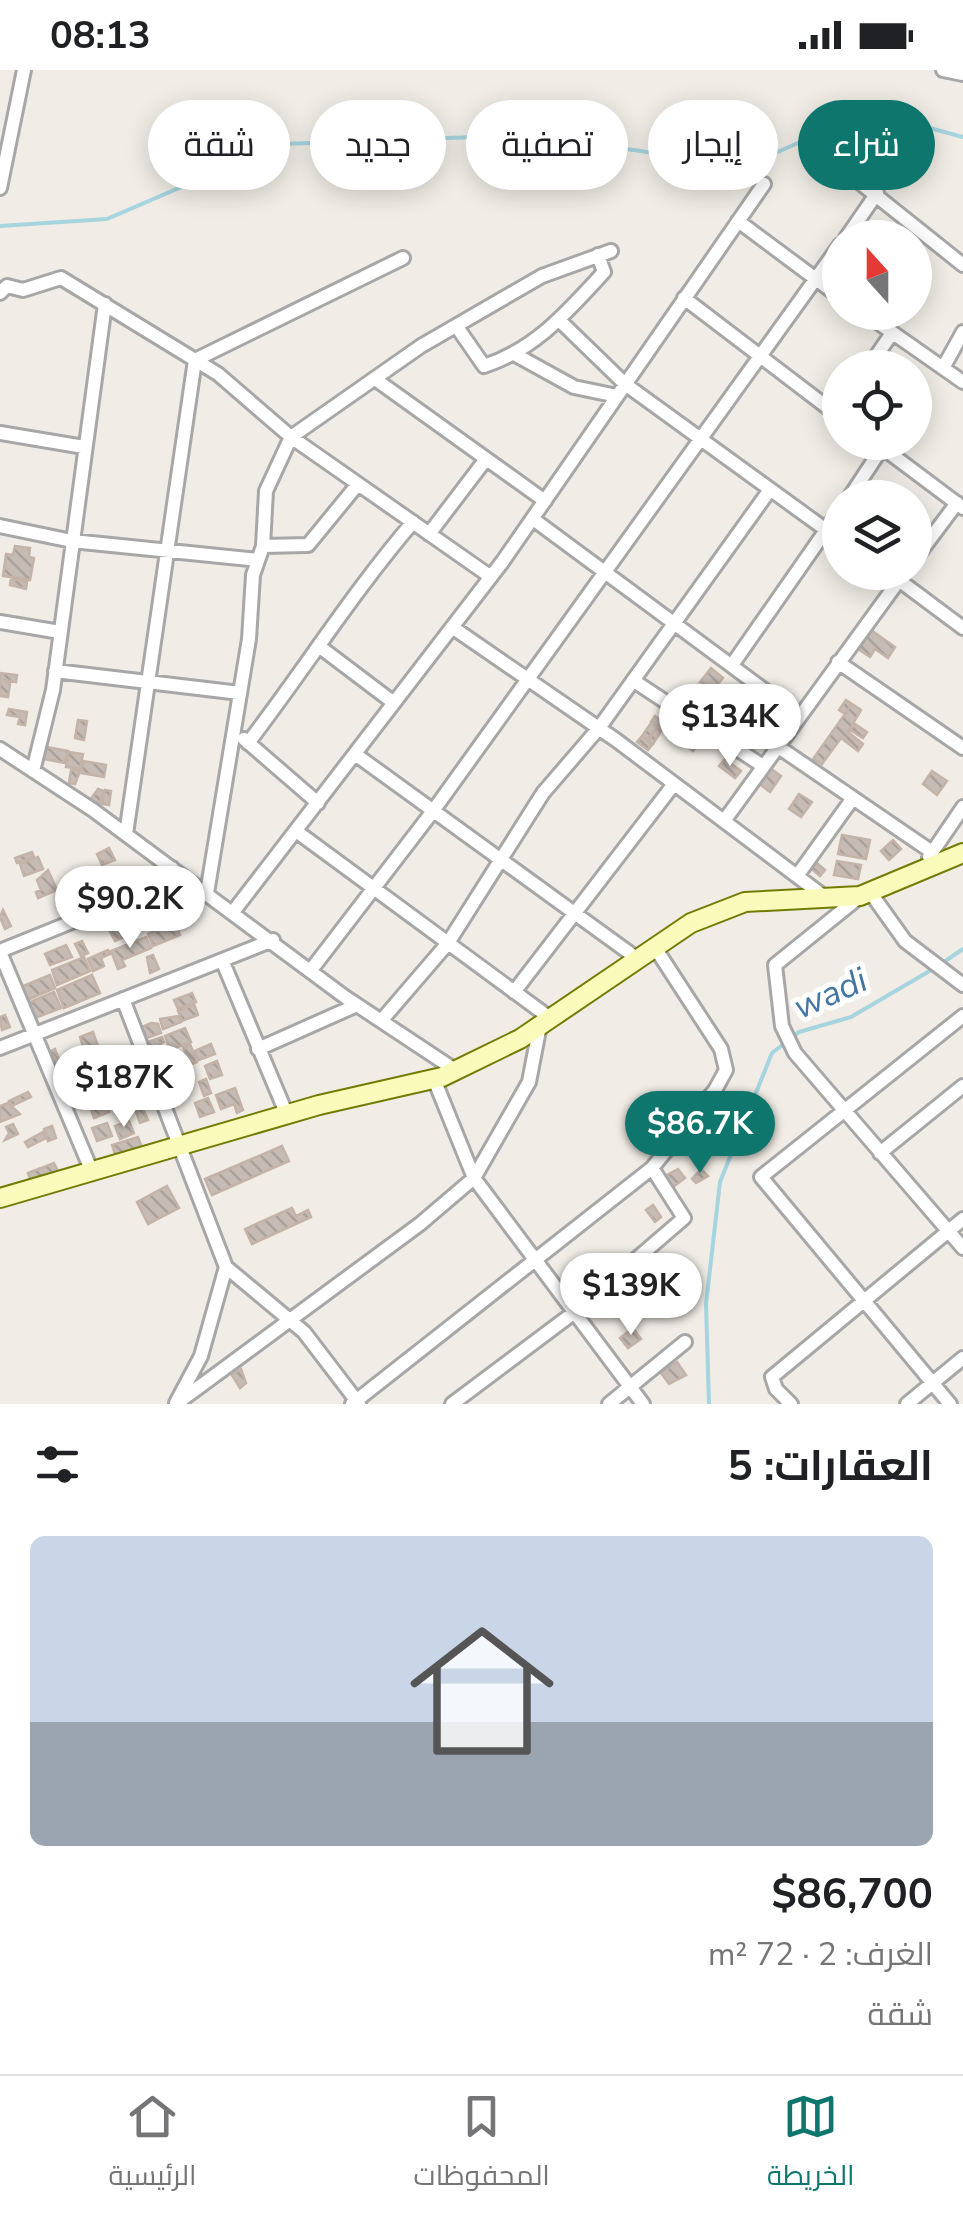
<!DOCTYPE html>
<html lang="ar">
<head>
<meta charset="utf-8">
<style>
  body { margin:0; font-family:"Nunito Sans",Cairo,sans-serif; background:#f6f6f6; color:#202124; direction:rtl; height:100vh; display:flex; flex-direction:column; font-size:38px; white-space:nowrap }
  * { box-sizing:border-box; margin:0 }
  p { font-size:32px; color:#757577 }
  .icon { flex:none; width:55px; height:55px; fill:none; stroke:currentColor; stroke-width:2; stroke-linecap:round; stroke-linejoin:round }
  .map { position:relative; height:1334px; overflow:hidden; direction:ltr }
  .side { display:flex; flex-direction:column; background:#fff; flex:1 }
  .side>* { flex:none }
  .top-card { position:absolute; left:30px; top:30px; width:905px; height:90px; direction:rtl; display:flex; gap:20px }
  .needle { width:65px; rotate:339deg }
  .fabs { position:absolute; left:822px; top:150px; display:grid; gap:20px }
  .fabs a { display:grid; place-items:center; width:110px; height:110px; border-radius:50%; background:#fff; box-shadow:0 5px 25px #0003; font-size:50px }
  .price { position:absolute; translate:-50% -85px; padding:0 22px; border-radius:35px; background:#fff; color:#222; font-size:32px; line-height:65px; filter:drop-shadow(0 2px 5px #0008) }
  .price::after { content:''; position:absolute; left:50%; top:60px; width:30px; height:22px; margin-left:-15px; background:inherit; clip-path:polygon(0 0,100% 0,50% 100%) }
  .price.selected { background:#0f766e; color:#fff }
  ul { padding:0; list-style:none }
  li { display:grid; align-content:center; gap:20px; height:530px; padding:0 30px }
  li span { display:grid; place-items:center; height:310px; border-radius:15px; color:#555 }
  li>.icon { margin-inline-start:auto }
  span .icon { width:180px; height:180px; fill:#fffc; stroke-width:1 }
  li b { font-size:42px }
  h2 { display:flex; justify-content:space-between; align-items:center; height:120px; padding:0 30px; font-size:42px }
  .tag { padding:0 35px; border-radius:45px; background:#fff; box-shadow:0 5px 25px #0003; font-size:35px; line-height:90px }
  .tag.selected { background:#0f766e; color:#fff }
  .status { display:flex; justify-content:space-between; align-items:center; height:70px; padding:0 50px; background:#fff; direction:ltr }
  .status svg { height:28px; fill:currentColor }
  .menu { display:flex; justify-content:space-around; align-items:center; height:140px; border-top:2px solid #e0e0e0; background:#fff; font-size:28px; color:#757577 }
  .menu a { display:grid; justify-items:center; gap:5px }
  .menu .selected { color:#0f766e }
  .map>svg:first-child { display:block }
</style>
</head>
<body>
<div class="status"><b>08:13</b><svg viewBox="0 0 49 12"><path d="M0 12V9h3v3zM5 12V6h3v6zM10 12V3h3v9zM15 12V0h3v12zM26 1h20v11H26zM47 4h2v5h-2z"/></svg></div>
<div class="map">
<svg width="963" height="1334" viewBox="0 0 963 1334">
  <defs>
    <pattern id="building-back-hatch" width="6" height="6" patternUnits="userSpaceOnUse" patternTransform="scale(2.5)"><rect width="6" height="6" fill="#c6bcb5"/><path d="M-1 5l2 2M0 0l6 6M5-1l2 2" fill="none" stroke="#aaa19b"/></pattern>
  </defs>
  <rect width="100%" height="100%" fill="#f1ede6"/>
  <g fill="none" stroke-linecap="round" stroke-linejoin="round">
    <path stroke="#a6d4df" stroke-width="4" d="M0,156L107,149L281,74L528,65L746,96L823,62L926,57L963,67
      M941,894L963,879
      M709,1334L706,1234L720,1112L772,983L799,962L851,947L933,899"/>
  </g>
  <path fill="url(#building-back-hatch)" stroke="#c3b3a8" stroke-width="2.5" d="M15,476L30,478L29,487L34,488L30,510L3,506L6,484L13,485Z
    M11,509L27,512L26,519L10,515Z
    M871,560L895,577L888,588L875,579L870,587L858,579Z
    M711,598L723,608L714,619L700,612Z
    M0,603L17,605L16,612L3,610L10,614L8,627L0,626Z
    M698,615L708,622L697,637L687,629Z
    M739,618L753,629L748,634L735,623Z
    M846,630L852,634L845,644L839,640Z
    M852,634L861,640L848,662L863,674L858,681L841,668L822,694L813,689Z
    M9,639L27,642L25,655L18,654L20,647L7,645Z
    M655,646L666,653L662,659L651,652Z
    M768,648L774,653L766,664L759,659Z
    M78,650L87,651L84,670L75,668Z
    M651,653L657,657L647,670L642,666Z
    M855,654L867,662L863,668L850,660Z
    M657,657L662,660L653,674L648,671Z
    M686,661L700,671L693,681L685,675Z
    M642,666L652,675L648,680L637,672Z
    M47,677L68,681L65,693L44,689Z
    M69,682L83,684L80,699L66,697Z
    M725,689L741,701L735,708L719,696Z
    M83,691L106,695L104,707L81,703Z
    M770,698L781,706L770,722L758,713Z
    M71,700L80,701L75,714L69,713Z
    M932,701L947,711L937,725L923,714Z
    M98,719L104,721L100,733L90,730Z
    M105,720L111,721L109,735L102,734Z
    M799,724L812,732L801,747L789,739Z
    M842,765L870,770L866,789L838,784Z
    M893,770L901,779L889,790L881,781Z
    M109,778L115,790L102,795L97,784Z
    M32,782L34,787L17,793L15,788Z
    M38,787L43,799L24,806L20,794Z
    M813,790L825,800L820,806L808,796Z
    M837,791L861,795L858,809L834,805Z
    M48,800L57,820L38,828L36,822L41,820L37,810Z
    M144,825L151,840L138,845L134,834Z
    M166,835L171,847L146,857L141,846Z
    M3,840L11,856L5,859L0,847Z
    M133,841L143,858L115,871L106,854Z
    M175,853L180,865L153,876L148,864Z
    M146,867L151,878L122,890L125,896L118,899L111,881Z
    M82,871L88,883L81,886L75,874Z
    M66,875L72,887L50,895L45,884Z
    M108,880L110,884L101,888L104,896L93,901L88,889Z
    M153,885L159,899L150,903L147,887Z
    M84,887L90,901L57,915L52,900Z
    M50,905L55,918L27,930L21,917Z
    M92,905L100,923L64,938L57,920Z
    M54,922L61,938L35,948L28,933Z
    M192,923L196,932L178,939L174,930Z
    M194,934L198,945L182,951L178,941Z
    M5,945L10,957L2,960L0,947Z
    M179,946L181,952L163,959L160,949Z
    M151,953L158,954L161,963L144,969L140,958Z
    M185,958L191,972L170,980L165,966Z
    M93,962L98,976L89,980L92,985L86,987L80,967Z
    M162,967L164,972L148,981L145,973Z
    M190,974L197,992L190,995L183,977Z
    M211,974L215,984L199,990L195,981Z
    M119,978L121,984L108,990L105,984Z
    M55,979L64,1002L57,1005L49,982Z
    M101,987L103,992L96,995L99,1003L94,1005L89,992Z
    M217,991L222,1005L210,1009L205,996Z
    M175,996L179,1008L167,1013L162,1000Z
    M92,1006L96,1018L76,1026L71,1014Z
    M114,1006L118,1018L101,1025L96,1012Z
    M129,1007L133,1017L122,1021L118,1011Z
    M206,1009L211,1023L204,1026L199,1012Z
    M235,1018L243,1040L237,1043L234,1034L221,1039L216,1025Z
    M28,1022L31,1027L12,1036L9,1031Z
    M103,1028L109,1042L94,1048L89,1033Z
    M208,1028L214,1042L200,1047L195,1033Z
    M8,1033L20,1044L0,1052V1036Z
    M142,1036L148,1050L140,1053L135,1039Z
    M129,1051L134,1063L120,1069L115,1056Z
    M107,1053L112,1066L97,1071L92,1058Z
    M13,1054L18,1064L5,1070L9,1063L6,1057Z
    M52,1056L56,1068L48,1071L44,1059Z
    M43,1062L46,1068L28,1077L25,1072Z
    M138,1067L143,1081L117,1090L112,1075Z
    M282,1076L289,1091L212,1125L205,1109Z
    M54,1093L58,1101L31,1111L28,1103Z
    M678,1099L685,1108L673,1117L665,1106Z
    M701,1099L708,1106L696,1113L692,1109Z
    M167,1116L179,1138L148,1154L137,1132Z
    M653,1135L661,1147L655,1152L646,1140Z
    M292,1138L296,1146L308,1140L311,1147L252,1174L245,1159Z
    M633,1258L641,1269L628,1278L620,1268Z
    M677,1292L686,1305L669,1314L661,1303Z
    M241,1299L246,1313L240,1318L232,1305Z"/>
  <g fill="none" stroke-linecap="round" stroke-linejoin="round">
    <defs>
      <path id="street" d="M943,0L963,4
        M819,80L963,195
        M0,118L24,0
        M738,151L840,227
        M846,168L877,123
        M0,223L7,216L23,220L61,208L218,304L291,367L491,507
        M684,228L840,347
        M863,242L963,312
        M559,250L625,314L840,470
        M457,257L484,296C536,279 568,241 604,202L598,185
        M516,285L574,317L617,326
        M868,298L892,263
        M943,298L963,262
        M375,309L545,431
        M0,363L84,377
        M875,372L963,438
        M849,428L882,378
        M533,449L798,645
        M0,456L72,471L258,490
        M429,464L486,389
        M263,476L308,475L358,414
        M915,489L957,433
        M888,502L963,558
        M0,552L60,562
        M452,557L616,670L826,828
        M320,577L394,633
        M838,592L963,678
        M732,595L840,440
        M55,601L240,623
        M634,611L763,696
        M244,669L318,733
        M248,673C304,600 353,522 413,452
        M777,676L932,782
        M0,679L93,740L345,927L455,1000
        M355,684L635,887
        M33,701L53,620L105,234
        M724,751L905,502
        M296,761L550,948
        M126,764L195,290L403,188
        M929,787L963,737
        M797,806L853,728
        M870,822L905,871L963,915
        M207,823L249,569L253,505L263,476L266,421L291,367L421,276L542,206L611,181
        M858,828L775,895L782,956L795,983L963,1178
        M233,842L503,491L764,114
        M0,881L79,849L172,798
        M0,882L92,1102
        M222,890L287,1045
        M311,900L433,741L840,175
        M514,922L674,714
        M123,929L226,1197L201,1286L176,1333
        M381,951L448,873L543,723L599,658L769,421
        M0,978L273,870
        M258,979L357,935
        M434,1009L474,1108L643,1334
        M880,1083L963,1016
        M226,1197L304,1262L359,1334
        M176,1334L420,1154L474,1108L529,1012L540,955
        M352,1334L652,1098L715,1020L726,1000L721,979L654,876
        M452,1334L576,1241L684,1148L652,1098
        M609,1334L685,1272
        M791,1334L776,1319L772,1307L963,1149
        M907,1334L963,1288
        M950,1334L761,1107L963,946"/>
      <path id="secondary" d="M0,1128L319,1035L442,1007L520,969L691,853L745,832L860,826L963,783"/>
    </defs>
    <use href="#street" stroke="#a7a7a7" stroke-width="18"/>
    <use href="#secondary" stroke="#737c02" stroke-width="22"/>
    <use href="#street" stroke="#fff" stroke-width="12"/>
    <use href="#secondary" stroke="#fafbba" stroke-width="18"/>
  </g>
  <g text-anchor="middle" stroke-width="10" stroke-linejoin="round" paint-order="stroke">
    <g font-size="35" font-style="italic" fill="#4376a3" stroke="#fff">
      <text transform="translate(830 923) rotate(-24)" y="12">wadi</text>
    </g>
  </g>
</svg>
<div class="fabs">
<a><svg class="needle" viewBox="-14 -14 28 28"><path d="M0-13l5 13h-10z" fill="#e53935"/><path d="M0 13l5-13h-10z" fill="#757577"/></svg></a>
<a><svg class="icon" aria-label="locate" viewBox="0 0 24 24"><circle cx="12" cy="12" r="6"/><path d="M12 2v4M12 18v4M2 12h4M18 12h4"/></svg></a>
<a><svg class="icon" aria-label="layers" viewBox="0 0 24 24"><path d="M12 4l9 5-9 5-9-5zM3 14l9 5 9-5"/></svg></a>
</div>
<b class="price" style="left:730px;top:699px">$134K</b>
<b class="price" style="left:130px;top:881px">$90.2K</b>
<b class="price" style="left:124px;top:1060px">$187K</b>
<b class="price selected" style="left:700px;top:1106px">$86.7K</b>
<b class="price" style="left:631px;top:1268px">$139K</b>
<div class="top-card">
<a class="tag selected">شراء</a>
<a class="tag">إيجار</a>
<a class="tag">تصفية</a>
<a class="tag">جديد</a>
<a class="tag">شقة</a>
</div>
</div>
<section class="side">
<h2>العقارات: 5<svg class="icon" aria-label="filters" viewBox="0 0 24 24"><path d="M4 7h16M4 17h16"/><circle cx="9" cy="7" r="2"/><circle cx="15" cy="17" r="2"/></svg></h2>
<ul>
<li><span style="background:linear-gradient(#c9d6e8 60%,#9aa5b1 0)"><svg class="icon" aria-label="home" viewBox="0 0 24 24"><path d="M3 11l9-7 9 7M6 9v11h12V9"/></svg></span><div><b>$86,700</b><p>الغرف: 2 · 72 m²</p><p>شقة</p></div></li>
</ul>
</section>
<nav class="menu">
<a class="selected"><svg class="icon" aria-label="map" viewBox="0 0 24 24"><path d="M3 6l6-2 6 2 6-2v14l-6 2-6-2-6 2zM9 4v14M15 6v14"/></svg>الخريطة</a>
<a><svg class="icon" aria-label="saved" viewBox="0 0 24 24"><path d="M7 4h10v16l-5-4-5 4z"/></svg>المحفوظات</a>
<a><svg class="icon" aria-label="home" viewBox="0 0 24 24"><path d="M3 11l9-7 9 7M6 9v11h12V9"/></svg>الرئيسية</a>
</nav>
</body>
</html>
